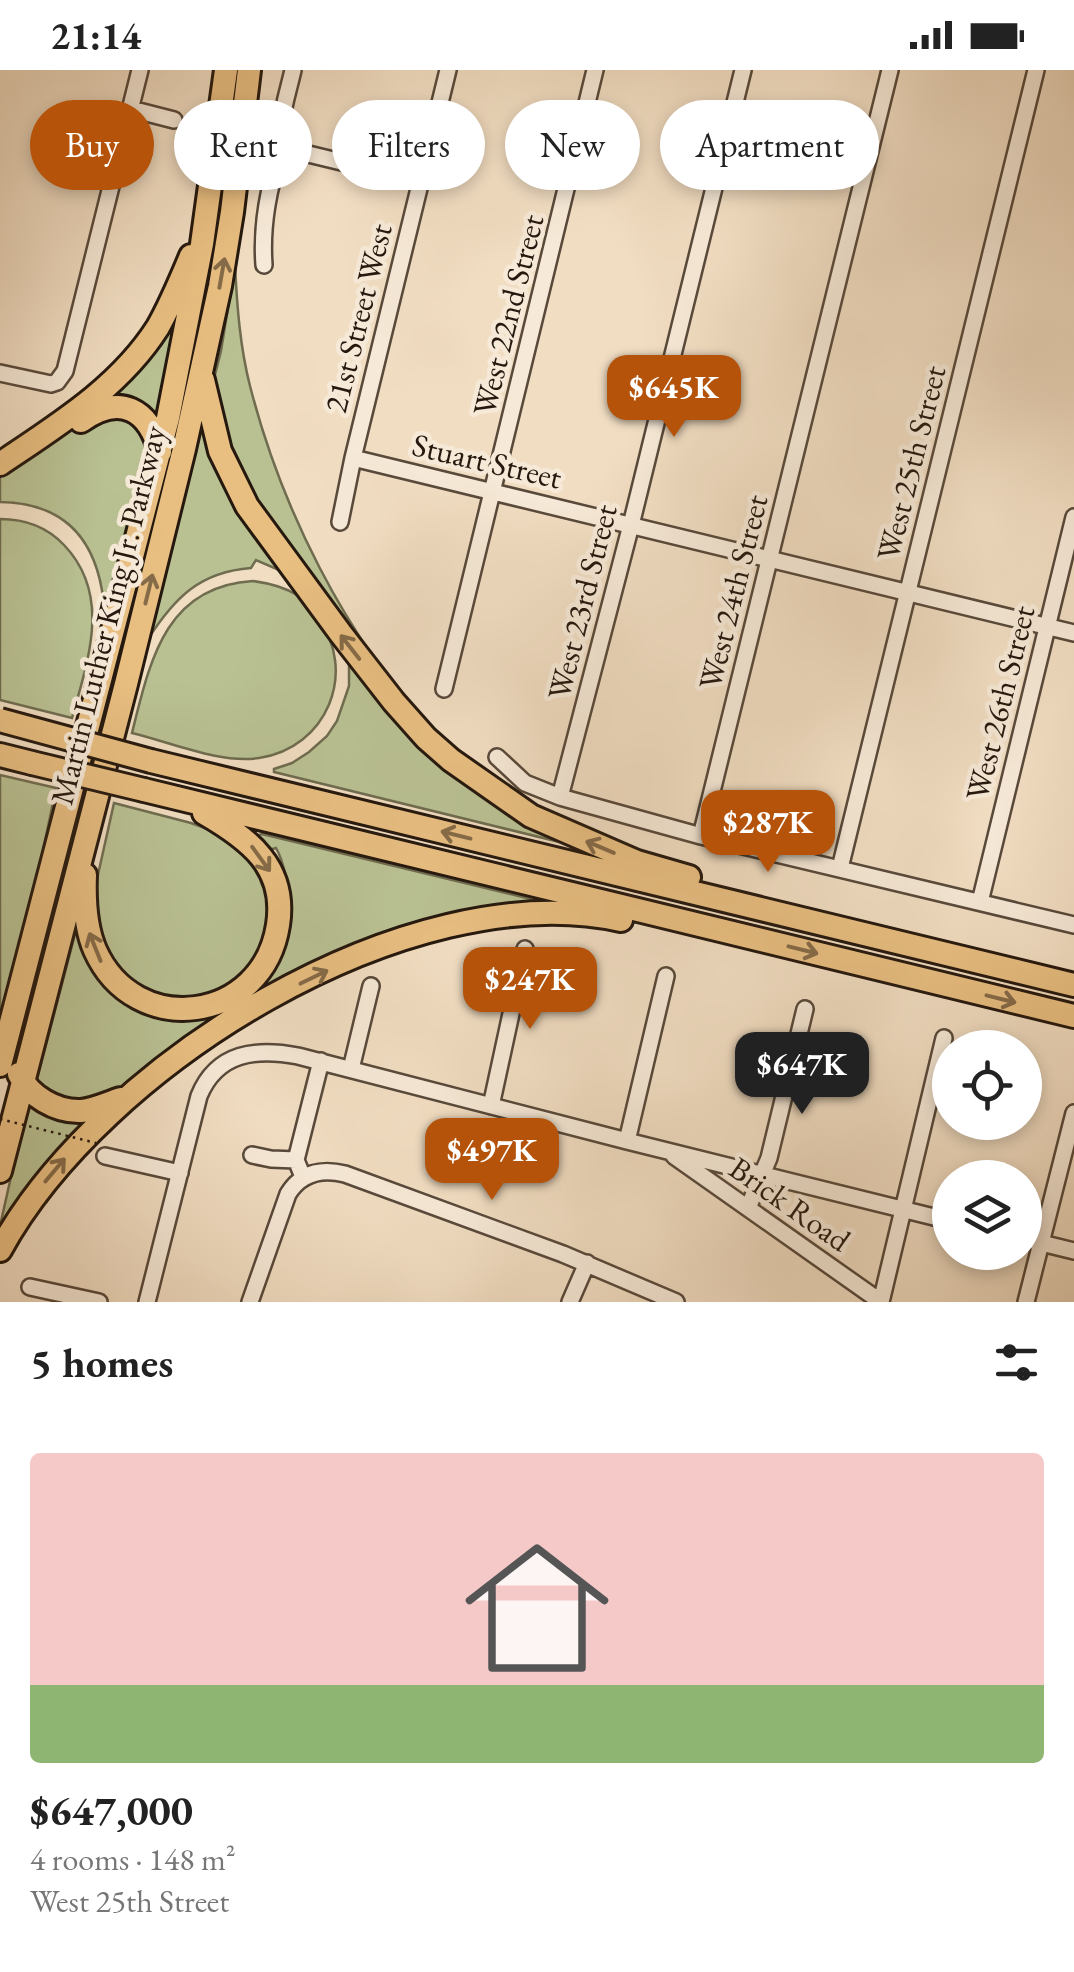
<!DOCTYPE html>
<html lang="en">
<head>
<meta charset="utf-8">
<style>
  body { margin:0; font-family:"EB Garamond",serif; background:#f2f2f2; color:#222; height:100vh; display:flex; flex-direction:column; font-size:38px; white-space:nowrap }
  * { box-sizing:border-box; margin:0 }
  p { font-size:32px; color:#767676 }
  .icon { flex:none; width:55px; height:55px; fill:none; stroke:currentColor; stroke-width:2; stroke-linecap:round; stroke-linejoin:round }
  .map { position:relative; height:1232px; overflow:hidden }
  .drawer { display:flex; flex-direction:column; background:#fff; flex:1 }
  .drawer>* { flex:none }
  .banner { position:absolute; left:30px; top:30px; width:1015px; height:90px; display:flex; gap:20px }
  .controls { position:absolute; left:932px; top:960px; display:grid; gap:20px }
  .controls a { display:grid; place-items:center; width:110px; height:110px; border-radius:50%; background:#fff; box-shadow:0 5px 15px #0003; font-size:50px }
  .price { position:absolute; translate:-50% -85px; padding:0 22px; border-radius:20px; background:#b45309; color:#fff; font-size:32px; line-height:65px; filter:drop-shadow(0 2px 5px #0008) }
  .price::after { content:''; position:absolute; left:50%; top:60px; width:30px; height:22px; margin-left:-15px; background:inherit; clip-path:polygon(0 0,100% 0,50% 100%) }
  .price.on { background:#222; color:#fff }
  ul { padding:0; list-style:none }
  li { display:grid; align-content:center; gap:20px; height:530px; padding:0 30px }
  li span { display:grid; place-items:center; height:310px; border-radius:10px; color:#555 }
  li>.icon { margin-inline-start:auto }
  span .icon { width:180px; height:180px; fill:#fffc; stroke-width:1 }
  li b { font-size:42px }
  h2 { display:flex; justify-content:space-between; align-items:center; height:120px; padding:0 30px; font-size:42px }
  .tag { padding:0 35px; border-radius:45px; background:#fff; box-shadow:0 5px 15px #0003; font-size:35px; line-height:90px }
  .tag.on { background:#b45309; color:#fff }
  .status { display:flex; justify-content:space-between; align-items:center; height:70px; padding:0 50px; background:#fff; direction:ltr }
  .status svg { height:28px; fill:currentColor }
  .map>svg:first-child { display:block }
</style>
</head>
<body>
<div class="status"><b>21:14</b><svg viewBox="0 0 49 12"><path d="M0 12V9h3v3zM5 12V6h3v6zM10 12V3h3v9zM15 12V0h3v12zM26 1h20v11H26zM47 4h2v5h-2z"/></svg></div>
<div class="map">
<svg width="1074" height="1232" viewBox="0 0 1074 1232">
  <rect width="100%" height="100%" fill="#f1ddc2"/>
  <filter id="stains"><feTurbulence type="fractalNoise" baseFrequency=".002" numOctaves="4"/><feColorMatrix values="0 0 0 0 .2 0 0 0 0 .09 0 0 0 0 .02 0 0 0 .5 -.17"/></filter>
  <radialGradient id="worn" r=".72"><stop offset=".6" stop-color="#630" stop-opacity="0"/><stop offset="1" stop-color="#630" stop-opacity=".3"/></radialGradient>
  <path fill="#b9c193" stroke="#6f6c50" stroke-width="2.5" d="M235,195C237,236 240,277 250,316C281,437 345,567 431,658C442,668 452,681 463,690C500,722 548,751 588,779L274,702V699L292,693L309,682L327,666L337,651L349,616V588L300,509L256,490L251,498C200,502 175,527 148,569L221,281Z
    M183,225L167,311L105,552C103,483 76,433 0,432V403L63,361Z
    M0,449C25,449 47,457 64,475C112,525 88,590 72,648L0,630Z
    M253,511C268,513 284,517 297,525C306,531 311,539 318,548C358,602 327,678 259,688C220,694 170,672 132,663C150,591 165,516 253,511Z
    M0,705L56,718L40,795L0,957Z
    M114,733L191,753L216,762L235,773L259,799L271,831L268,868L240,911L197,930L148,924L116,899L97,862L95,818Z
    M259,765L262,764L552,834L413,857L111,1026L69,1033L36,1013L79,849L95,888L176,943C194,935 268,904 275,893C287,878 287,859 287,840C288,820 286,796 276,778L265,781L258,770Z
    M29,1026L94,1044L0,1169V1156Z"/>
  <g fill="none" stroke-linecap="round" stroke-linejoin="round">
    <defs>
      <path id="minor" d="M131,39L174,50
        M282,74L296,81L420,111
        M264,195C261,154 269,117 281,78C283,71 280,63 281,55C283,36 289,18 293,0
        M0,303L51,314L57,312L65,301L140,0
        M353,388L1074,563
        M340,452L353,388L448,0
        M444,619L595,0
        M497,687L525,713L560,727L701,766L1074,855
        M560,727L631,455L743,0
        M701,766L890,0
        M840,798L1036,0
        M980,832L1074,447
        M351,999L371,916
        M491,1036L525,879
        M627,1071L666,906
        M252,1085L271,1089L296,1090
        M105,1086L180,1103
        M674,1086L881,1232
        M303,1107L296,1090L321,991
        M748,1138L769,1088L805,939
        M1025,1169L1074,1181
        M30,1217L99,1232
        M147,1232L199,1026C217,982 256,978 298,986L627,1071L950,1151
        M250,1232L288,1124C301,1103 321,1098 345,1104L563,1184L676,1232
        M570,1232L587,1193
        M881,1232L944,968
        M1026,1232L1074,1043"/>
      <path id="highway" d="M203,310L220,381L247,436L341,564L394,632L426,668L451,690L531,746L637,792L689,807
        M81,351C120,323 149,339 160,382
        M0,394C58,355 120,317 158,257C171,234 181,210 191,186
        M0,685L32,693
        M151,691L1074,915
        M144,720L1074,946
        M85,805C84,830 85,857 95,880C135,970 263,953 278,855C287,797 249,769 204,743
        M0,995L168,348L202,174L226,0
        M19,1004C29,1026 56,1042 81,1041C94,1040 108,1033 121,1029
        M0,1101L126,614L184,379L220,216L232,142L249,0
        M0,1180C100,996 408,803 621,850"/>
    </defs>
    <use href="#minor" stroke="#58493b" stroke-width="20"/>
    <use href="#highway" stroke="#25180e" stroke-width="28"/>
    <use href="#minor" stroke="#f6e9d7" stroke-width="15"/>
    <use href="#highway" stroke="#e8be81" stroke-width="22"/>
    <defs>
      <path id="highway-bridge" d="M0,650L151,691
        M32,693L144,720"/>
    </defs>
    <use href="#highway-bridge" stroke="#25180e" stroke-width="28" stroke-linecap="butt"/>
    <path stroke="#25180e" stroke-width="2.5" stroke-dasharray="2.5 5" stroke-linecap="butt" d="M0,1049L96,1073"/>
    <use href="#highway-bridge" stroke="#e8be81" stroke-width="22"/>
  </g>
  <defs><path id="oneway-shaft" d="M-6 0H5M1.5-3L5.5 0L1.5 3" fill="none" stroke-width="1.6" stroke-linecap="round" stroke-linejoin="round" transform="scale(2.5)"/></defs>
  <g stroke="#866b48">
    <use href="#oneway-shaft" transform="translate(222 203) rotate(-80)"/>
    <use href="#oneway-shaft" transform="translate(149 519) rotate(-76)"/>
    <use href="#oneway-shaft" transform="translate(350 577) rotate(-128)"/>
    <use href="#oneway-shaft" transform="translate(456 765) rotate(-166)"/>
    <use href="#oneway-shaft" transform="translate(600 777) rotate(-157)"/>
    <use href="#oneway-shaft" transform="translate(261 789) rotate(54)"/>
    <use href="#oneway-shaft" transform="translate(95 877) rotate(-112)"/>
    <use href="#oneway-shaft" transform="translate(803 880) rotate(14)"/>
    <use href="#oneway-shaft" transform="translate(314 907) rotate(-26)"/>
    <use href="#oneway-shaft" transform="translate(1001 929) rotate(14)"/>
    <use href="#oneway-shaft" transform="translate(55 1100) rotate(-50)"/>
  </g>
  <g text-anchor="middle" stroke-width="9" stroke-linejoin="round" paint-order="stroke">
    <g font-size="32" fill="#25180e" stroke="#f6e9d7">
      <text transform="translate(508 245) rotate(-76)" y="11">West 22nd Street</text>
      <text transform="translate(358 248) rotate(-76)" y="11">21st Street West</text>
      <text transform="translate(487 391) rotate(13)" y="11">Stuart Street</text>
      <text transform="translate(911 393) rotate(-76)" y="11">West 25th Street</text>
      <text transform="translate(733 522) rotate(-76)" y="11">West 24th Street</text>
      <text transform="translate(582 532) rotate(-76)" y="11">West 23rd Street</text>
      <text transform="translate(108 545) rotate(-76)" y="11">Martin Luther King Jr. Parkway</text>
      <text transform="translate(1000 633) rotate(-76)" y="11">West 26th Street</text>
      <text transform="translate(790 1134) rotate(35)" y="11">Brick Road</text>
    </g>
  </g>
  <rect width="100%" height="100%" filter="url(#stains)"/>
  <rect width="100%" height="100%" fill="url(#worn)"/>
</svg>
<div class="controls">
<a><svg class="icon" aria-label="locate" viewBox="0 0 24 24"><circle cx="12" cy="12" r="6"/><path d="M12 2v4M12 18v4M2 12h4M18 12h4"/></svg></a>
<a><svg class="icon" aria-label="layers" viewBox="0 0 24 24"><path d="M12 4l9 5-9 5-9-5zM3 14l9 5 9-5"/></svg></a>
</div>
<b class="price" style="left:674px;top:370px">$645K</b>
<b class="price" style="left:768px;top:805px">$287K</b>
<b class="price" style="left:530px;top:962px">$247K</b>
<b class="price on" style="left:802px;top:1047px">$647K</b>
<b class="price" style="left:492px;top:1133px">$497K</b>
<div class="banner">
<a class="tag on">Buy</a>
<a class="tag">Rent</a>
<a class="tag">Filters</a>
<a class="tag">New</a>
<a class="tag">Apartment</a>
</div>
</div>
<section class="drawer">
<h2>5 homes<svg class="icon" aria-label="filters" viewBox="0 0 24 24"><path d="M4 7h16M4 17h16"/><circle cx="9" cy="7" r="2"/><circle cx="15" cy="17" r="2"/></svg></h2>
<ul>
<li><span style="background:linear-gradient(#f6c9c9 75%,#8fb573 0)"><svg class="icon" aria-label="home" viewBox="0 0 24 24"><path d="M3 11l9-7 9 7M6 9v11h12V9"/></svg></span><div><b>$647,000</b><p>4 rooms · 148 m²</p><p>West 25th Street</p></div></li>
</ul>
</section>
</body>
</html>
